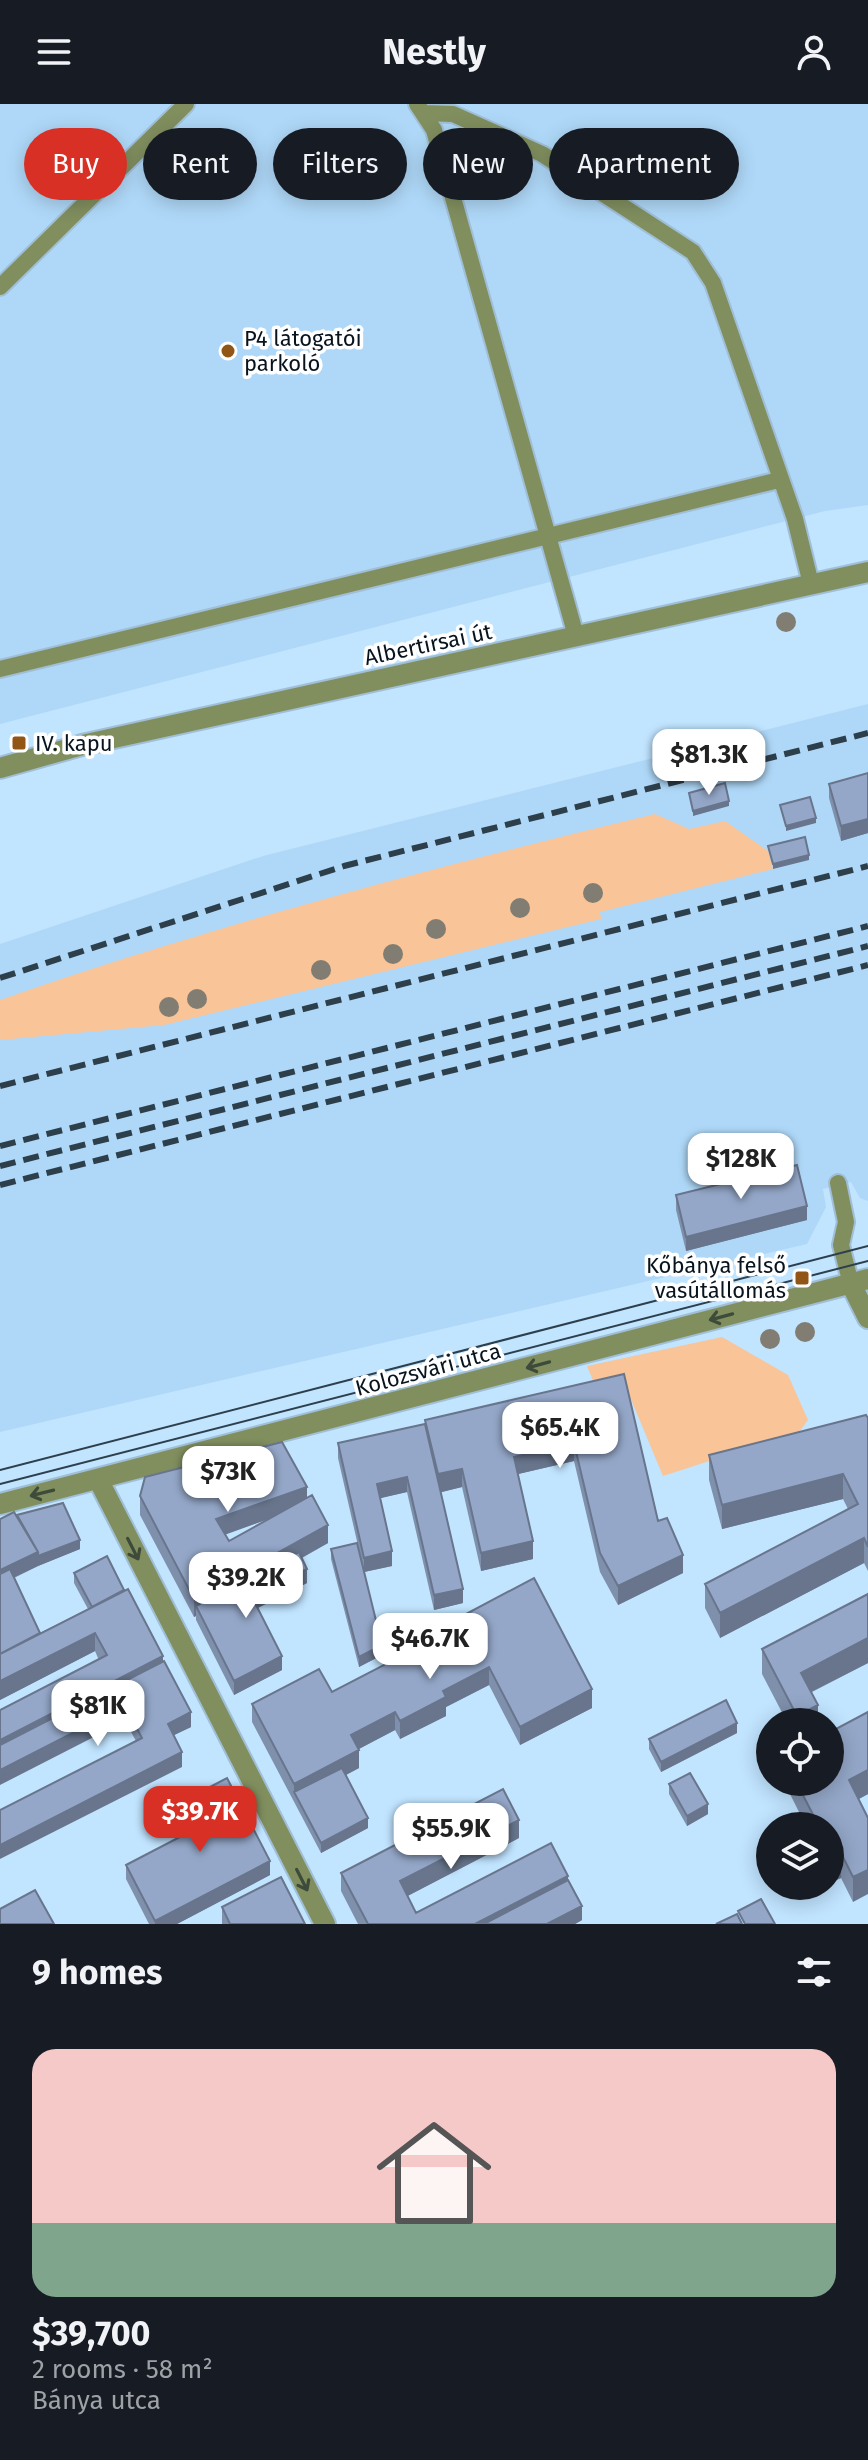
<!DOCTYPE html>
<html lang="en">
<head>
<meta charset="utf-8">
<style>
  body { margin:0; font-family:"Fira Sans",sans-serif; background:#20242c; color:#f1f3f6; height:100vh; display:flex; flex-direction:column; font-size:30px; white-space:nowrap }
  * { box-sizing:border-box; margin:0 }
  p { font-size:26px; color:#9ea1a6 }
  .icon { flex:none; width:44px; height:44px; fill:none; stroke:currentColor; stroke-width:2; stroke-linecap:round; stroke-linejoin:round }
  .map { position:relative; height:1820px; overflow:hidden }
  .sheet { display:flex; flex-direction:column; background:#171b24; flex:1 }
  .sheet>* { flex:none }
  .guide { position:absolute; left:24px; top:24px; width:820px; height:72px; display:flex; gap:16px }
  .fabs { position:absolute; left:756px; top:1604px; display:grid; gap:16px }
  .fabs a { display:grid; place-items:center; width:88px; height:88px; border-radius:50%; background:#171b24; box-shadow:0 4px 20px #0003; font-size:40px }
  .price { position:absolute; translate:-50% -68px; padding:0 18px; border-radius:16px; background:#fff; color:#222; font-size:26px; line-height:52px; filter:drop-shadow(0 2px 4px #0008) }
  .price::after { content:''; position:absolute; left:50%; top:48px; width:24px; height:18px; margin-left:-12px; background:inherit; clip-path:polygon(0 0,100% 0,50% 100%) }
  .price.on { background:#d93025; color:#fff }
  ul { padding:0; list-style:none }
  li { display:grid; align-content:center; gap:16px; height:424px; padding:0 32px }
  li span { display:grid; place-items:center; height:248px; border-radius:24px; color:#555 }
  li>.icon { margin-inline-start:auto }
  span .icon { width:144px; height:144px; fill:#fffc; stroke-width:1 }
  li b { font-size:34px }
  h2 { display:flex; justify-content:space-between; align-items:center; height:96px; padding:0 32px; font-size:34px }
  .tag { padding:0 28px; border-radius:36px; background:#171b24; box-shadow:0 4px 20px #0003; font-size:28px; line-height:72px }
  .tag.on { background:#d93025; color:#fff }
  header { display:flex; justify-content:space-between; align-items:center; height:104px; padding:0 32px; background:#171b24; font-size:36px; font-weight:700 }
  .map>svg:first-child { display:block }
</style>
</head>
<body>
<header><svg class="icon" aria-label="menu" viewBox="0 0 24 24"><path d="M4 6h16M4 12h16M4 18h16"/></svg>Nestly<svg class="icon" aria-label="person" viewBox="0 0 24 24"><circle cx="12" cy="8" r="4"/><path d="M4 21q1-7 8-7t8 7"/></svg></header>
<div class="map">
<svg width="868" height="1820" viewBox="0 0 868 1820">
  <rect width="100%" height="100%" fill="#c1e4ff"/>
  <path fill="#afd8f8" d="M0,0H868V401L825,407L0,620Z
    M868,600V1097L860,1094L851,1078L823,1085L826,1103L807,1140L0,1328V840L263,752Z"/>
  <path fill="#f9c497" d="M655,710L689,725L725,717L768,747L773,765L600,808L601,815L164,921L0,936V896C215,821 434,763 655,710Z
    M722,1233L788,1271L808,1316L799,1328L663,1372L625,1281L596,1284L587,1262Z"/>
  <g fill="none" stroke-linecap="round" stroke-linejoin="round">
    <defs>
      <path id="service" d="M417,0L434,26L576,532
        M424,9L453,10L542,50L693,148L713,179L795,415L811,480
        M0,183L186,0
        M0,565L779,376
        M838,1079L846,1118L841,1141L851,1180"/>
      <path id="minor" d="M851,1180L868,1214
        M98,1375L325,1820
        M0,1400L868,1175"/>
      <path id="tertiary" d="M0,664L82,641L868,468"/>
    </defs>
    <use href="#service" stroke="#a0bfd6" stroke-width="20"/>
    <use href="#minor" stroke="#a0bfd6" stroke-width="24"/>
    <use href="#tertiary" stroke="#a0bfd6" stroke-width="24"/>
    <use href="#service" stroke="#818f5f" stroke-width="16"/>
    <use href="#minor" stroke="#818f5f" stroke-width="20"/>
    <use href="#tertiary" stroke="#818f5f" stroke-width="20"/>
    <path stroke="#2e3f4c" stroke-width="2" d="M0,1366L868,1142
      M0,1380L868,1157"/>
    <path stroke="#2e3f4c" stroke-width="6" stroke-dasharray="16 8" stroke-linecap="butt" d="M0,874L344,762L868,629
      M0,982L868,762
      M0,1042L868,822
      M0,1062L868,842
      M0,1081L868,861"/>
  </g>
  <g fill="#817d73">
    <circle cx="786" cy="518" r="10"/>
    <circle cx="593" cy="789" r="10"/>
    <circle cx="520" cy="804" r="10"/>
    <circle cx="436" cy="825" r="10"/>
    <circle cx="393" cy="850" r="10"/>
    <circle cx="321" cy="866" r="10"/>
    <circle cx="197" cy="895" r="10"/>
    <circle cx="169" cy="903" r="10"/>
    <circle cx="805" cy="1228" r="10"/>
    <circle cx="770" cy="1235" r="10"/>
  </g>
  <path fill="#7f90ac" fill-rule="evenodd" d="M868,669V729L841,737L829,694V680Z
    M676,1091L807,1116L686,1147L676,1106Z
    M624,1270L658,1417L683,1469L618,1501L600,1468L574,1357L518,1370L533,1455L481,1467L462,1383L441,1388L463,1499L434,1506L407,1388L380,1394L392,1462L364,1468L338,1354V1339L425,1320V1316Z
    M868,1314V1467L864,1459L720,1534L705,1504V1480L848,1405L843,1395L722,1425L709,1376V1351Z
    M140,1392L307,1393L328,1439L302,1454L307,1479L257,1504L282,1566L234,1591L196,1516V1512L194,1513L140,1411ZM268,1415L229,1437L225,1430Z
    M17,1411L80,1445L38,1462L14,1474L40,1529L88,1505L74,1479V1469L124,1486L163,1557L191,1623L174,1631L182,1663L136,1637L125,1617L95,1547L0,1596V1415Z
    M331,1445L382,1551L359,1563L331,1455Z
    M868,1490V1559L812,1588L818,1618H787L762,1570V1545Z
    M466,1510L592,1604L520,1641L489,1581L446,1603V1612L400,1635L395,1626L359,1645V1664L346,1671L368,1724L321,1749L252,1618V1600L332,1588L386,1560V1552L416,1544L466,1518Z
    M868,1608V1690L859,1695L853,1798L841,1774L834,1777L830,1768V1722H806L784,1678H830Z
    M737,1629L661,1668L649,1645V1635Z
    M669,1680L708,1710L687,1722L669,1690Z
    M187,1695L270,1771L177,1820H149L126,1775V1761L195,1725L187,1709Z
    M519,1734L407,1792L416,1809L568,1776L582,1816L575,1820H358L341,1787V1769Z
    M222,1803L305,1820H222Z"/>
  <path fill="#68758c" d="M729,697V702L693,712V707Z
    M816,714V719L786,727V722Z
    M868,715V729L841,737V722Z
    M809,751V756L773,765V760Z
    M807,1102V1116L686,1147V1133Z
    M574,1339V1357L514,1371V1353Z
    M462,1365V1383L438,1389V1370Z
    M843,1370V1395L722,1425V1401Z
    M407,1373V1388L377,1395V1380Z
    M307,1383V1401L216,1434V1415Z
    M328,1421V1439L200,1510L196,1502V1512L194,1513V1495Z
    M864,1434V1459L720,1534V1509Z
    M80,1436V1445L38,1462L0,1480V1466L38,1448Z
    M533,1437V1455L481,1467V1449Z
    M392,1447V1462L364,1468V1454Z
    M683,1451V1469L618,1501V1482Z
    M307,1465V1479L252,1507V1493Z
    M463,1485V1499L434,1506V1491Z
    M95,1529V1547L0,1596V1577Z
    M868,1534V1559L801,1593V1569Z
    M382,1541V1551L359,1563V1553Z
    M163,1552V1570L0,1654V1636Z
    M282,1552V1566L234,1591V1577Z
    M489,1563V1581L446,1603V1612L400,1635V1617L443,1587Z
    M592,1585V1604L520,1641V1623Z
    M818,1601V1618H797V1612Z
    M125,1602V1617L0,1681V1666Z
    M191,1608V1623L168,1634V1620Z
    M395,1608V1626L351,1649V1631Z
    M737,1619V1629L661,1668V1658Z
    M359,1646V1664L298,1696L294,1688V1680Z
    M182,1648V1663L0,1755V1741Z
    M868,1666V1690L849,1700V1676Z
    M708,1700V1710L687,1722V1712Z
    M368,1714V1724L321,1749V1739Z
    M519,1716V1734L400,1796V1777Z
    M841,1749V1774L834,1777V1752Z
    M270,1757V1771L177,1820H155V1817Z
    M868,1766V1790L853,1798V1773Z
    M568,1772V1790L510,1820H475Z
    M582,1802V1816L575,1820H547Z"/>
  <path fill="#94a7c8" stroke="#68758c" stroke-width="2" d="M868,669V715L841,722L829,680Z
    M725,679L729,697L693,707L689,689Z
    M810,693L816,714L786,722L780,701Z
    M805,733L809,751L773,760L768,742Z
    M797,1061L807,1102L686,1133L676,1091Z
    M624,1270L658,1417L667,1414L683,1451L618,1482L600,1449L574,1339L514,1353L533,1437L481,1449L462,1365L438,1370L425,1316Z
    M866,1311L868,1314V1443L864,1434L720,1509L705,1480L858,1400L843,1370L722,1401L709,1351Z
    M425,1320L463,1485L434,1491L407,1373L377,1380L392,1447L364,1454L338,1339Z
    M282,1338L307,1383L216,1415L229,1437L312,1391L328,1421L194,1495L140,1392L145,1373Z
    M63,1399L80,1436L38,1452V1448L17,1411Z
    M14,1408L38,1448L0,1466V1415Z
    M357,1439L382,1541L359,1553L331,1445Z
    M299,1448L307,1465L252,1493L282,1552L234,1577L196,1502Z
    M107,1452L124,1486L92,1503L74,1469Z
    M10,1465L40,1529L0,1550V1470Z
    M534,1474L592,1585L520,1623L489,1563L443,1587L446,1593L400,1617L395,1608L351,1631L359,1646L294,1680L252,1600L319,1565L332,1588L390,1558L386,1552L413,1538L416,1544L469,1517L466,1510Z
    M128,1485L163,1552L0,1636V1606L107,1551L95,1529L0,1577V1550Z
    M868,1490V1534L801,1569L818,1601L797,1612L762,1545Z
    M164,1557L191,1608L168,1620L182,1648L0,1741V1706L142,1634L125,1602L0,1666V1641Z
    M726,1596L737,1619L661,1658L649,1635Z
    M868,1608V1666L849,1676L868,1714V1766L853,1773L841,1749L834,1752L830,1744V1722H819L796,1678H830V1628Z
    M342,1664L368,1714L321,1739L294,1688Z
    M690,1669L708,1700L687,1712L669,1680Z
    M227,1674L270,1757L155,1817L126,1761L201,1722L187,1695Z
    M503,1685L519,1716L400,1777L416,1809L551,1739L568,1772L475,1820H368L341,1769Z
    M281,1773L305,1820H230L222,1803Z
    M568,1776L582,1802L547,1820H484Z
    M35,1786L54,1820H0V1805Z
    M761,1795L775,1820H745L738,1807Z
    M737,1810L742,1820H716Z"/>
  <defs><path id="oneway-shaft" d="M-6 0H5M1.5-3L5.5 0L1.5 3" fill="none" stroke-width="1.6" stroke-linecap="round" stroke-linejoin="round" transform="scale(2)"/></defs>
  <g stroke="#3e4b3b">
    <use href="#oneway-shaft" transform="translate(721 1213) rotate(165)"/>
    <use href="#oneway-shaft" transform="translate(538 1261) rotate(165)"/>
    <use href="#oneway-shaft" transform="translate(42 1389) rotate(166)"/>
    <use href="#oneway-shaft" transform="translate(133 1445) rotate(63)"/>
    <use href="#oneway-shaft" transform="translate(302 1776) rotate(63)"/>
  </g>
  <g fill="#915515" stroke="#fff" stroke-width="3">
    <circle cx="228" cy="247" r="8"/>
    <rect x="11" y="631" width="16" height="16" rx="4"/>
    <rect x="794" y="1166" width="16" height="16" rx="4"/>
  </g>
  <g text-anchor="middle" stroke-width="7" stroke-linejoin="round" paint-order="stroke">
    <g font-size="22" fill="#08141d" stroke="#fff" text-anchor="start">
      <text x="244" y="242">P4 látogatói<tspan x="244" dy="25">parkoló</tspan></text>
      <text x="35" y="647">IV. kapu</text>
      <text x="786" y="1169" text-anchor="end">Kőbánya felső<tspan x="786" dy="25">vasútállomás</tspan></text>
    </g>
    <g font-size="22" fill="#08141d" stroke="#fff">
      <text transform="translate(428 540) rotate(-12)" y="8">Albertirsai út</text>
      <text transform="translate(428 1265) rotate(-15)" y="8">Kolozsvári utca</text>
    </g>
  </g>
</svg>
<div class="fabs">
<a><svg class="icon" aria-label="locate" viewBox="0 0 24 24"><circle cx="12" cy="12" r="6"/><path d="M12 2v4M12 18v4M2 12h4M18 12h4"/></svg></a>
<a><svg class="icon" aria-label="layers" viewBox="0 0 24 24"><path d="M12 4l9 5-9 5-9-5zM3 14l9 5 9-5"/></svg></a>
</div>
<b class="price" style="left:709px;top:693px">$81.3K</b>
<b class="price" style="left:741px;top:1097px">$128K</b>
<b class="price" style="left:560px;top:1366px">$65.4K</b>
<b class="price" style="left:228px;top:1410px">$73K</b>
<b class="price" style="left:246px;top:1516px">$39.2K</b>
<b class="price" style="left:430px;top:1577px">$46.7K</b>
<b class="price" style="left:98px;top:1644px">$81K</b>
<b class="price on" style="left:200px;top:1750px">$39.7K</b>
<b class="price" style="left:451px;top:1767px">$55.9K</b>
<div class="guide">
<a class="tag on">Buy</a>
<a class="tag">Rent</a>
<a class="tag">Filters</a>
<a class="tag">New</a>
<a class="tag">Apartment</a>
</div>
</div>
<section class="sheet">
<h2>9 homes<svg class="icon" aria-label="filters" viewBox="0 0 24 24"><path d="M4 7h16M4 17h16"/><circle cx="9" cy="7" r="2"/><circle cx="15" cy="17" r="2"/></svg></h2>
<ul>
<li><span style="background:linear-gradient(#f6c9c9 70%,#7fa58c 0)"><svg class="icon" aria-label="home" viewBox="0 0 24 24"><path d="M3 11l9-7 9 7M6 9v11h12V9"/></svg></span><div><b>$39,700</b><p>2 rooms · 58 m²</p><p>Bánya utca</p></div></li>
</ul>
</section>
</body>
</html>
